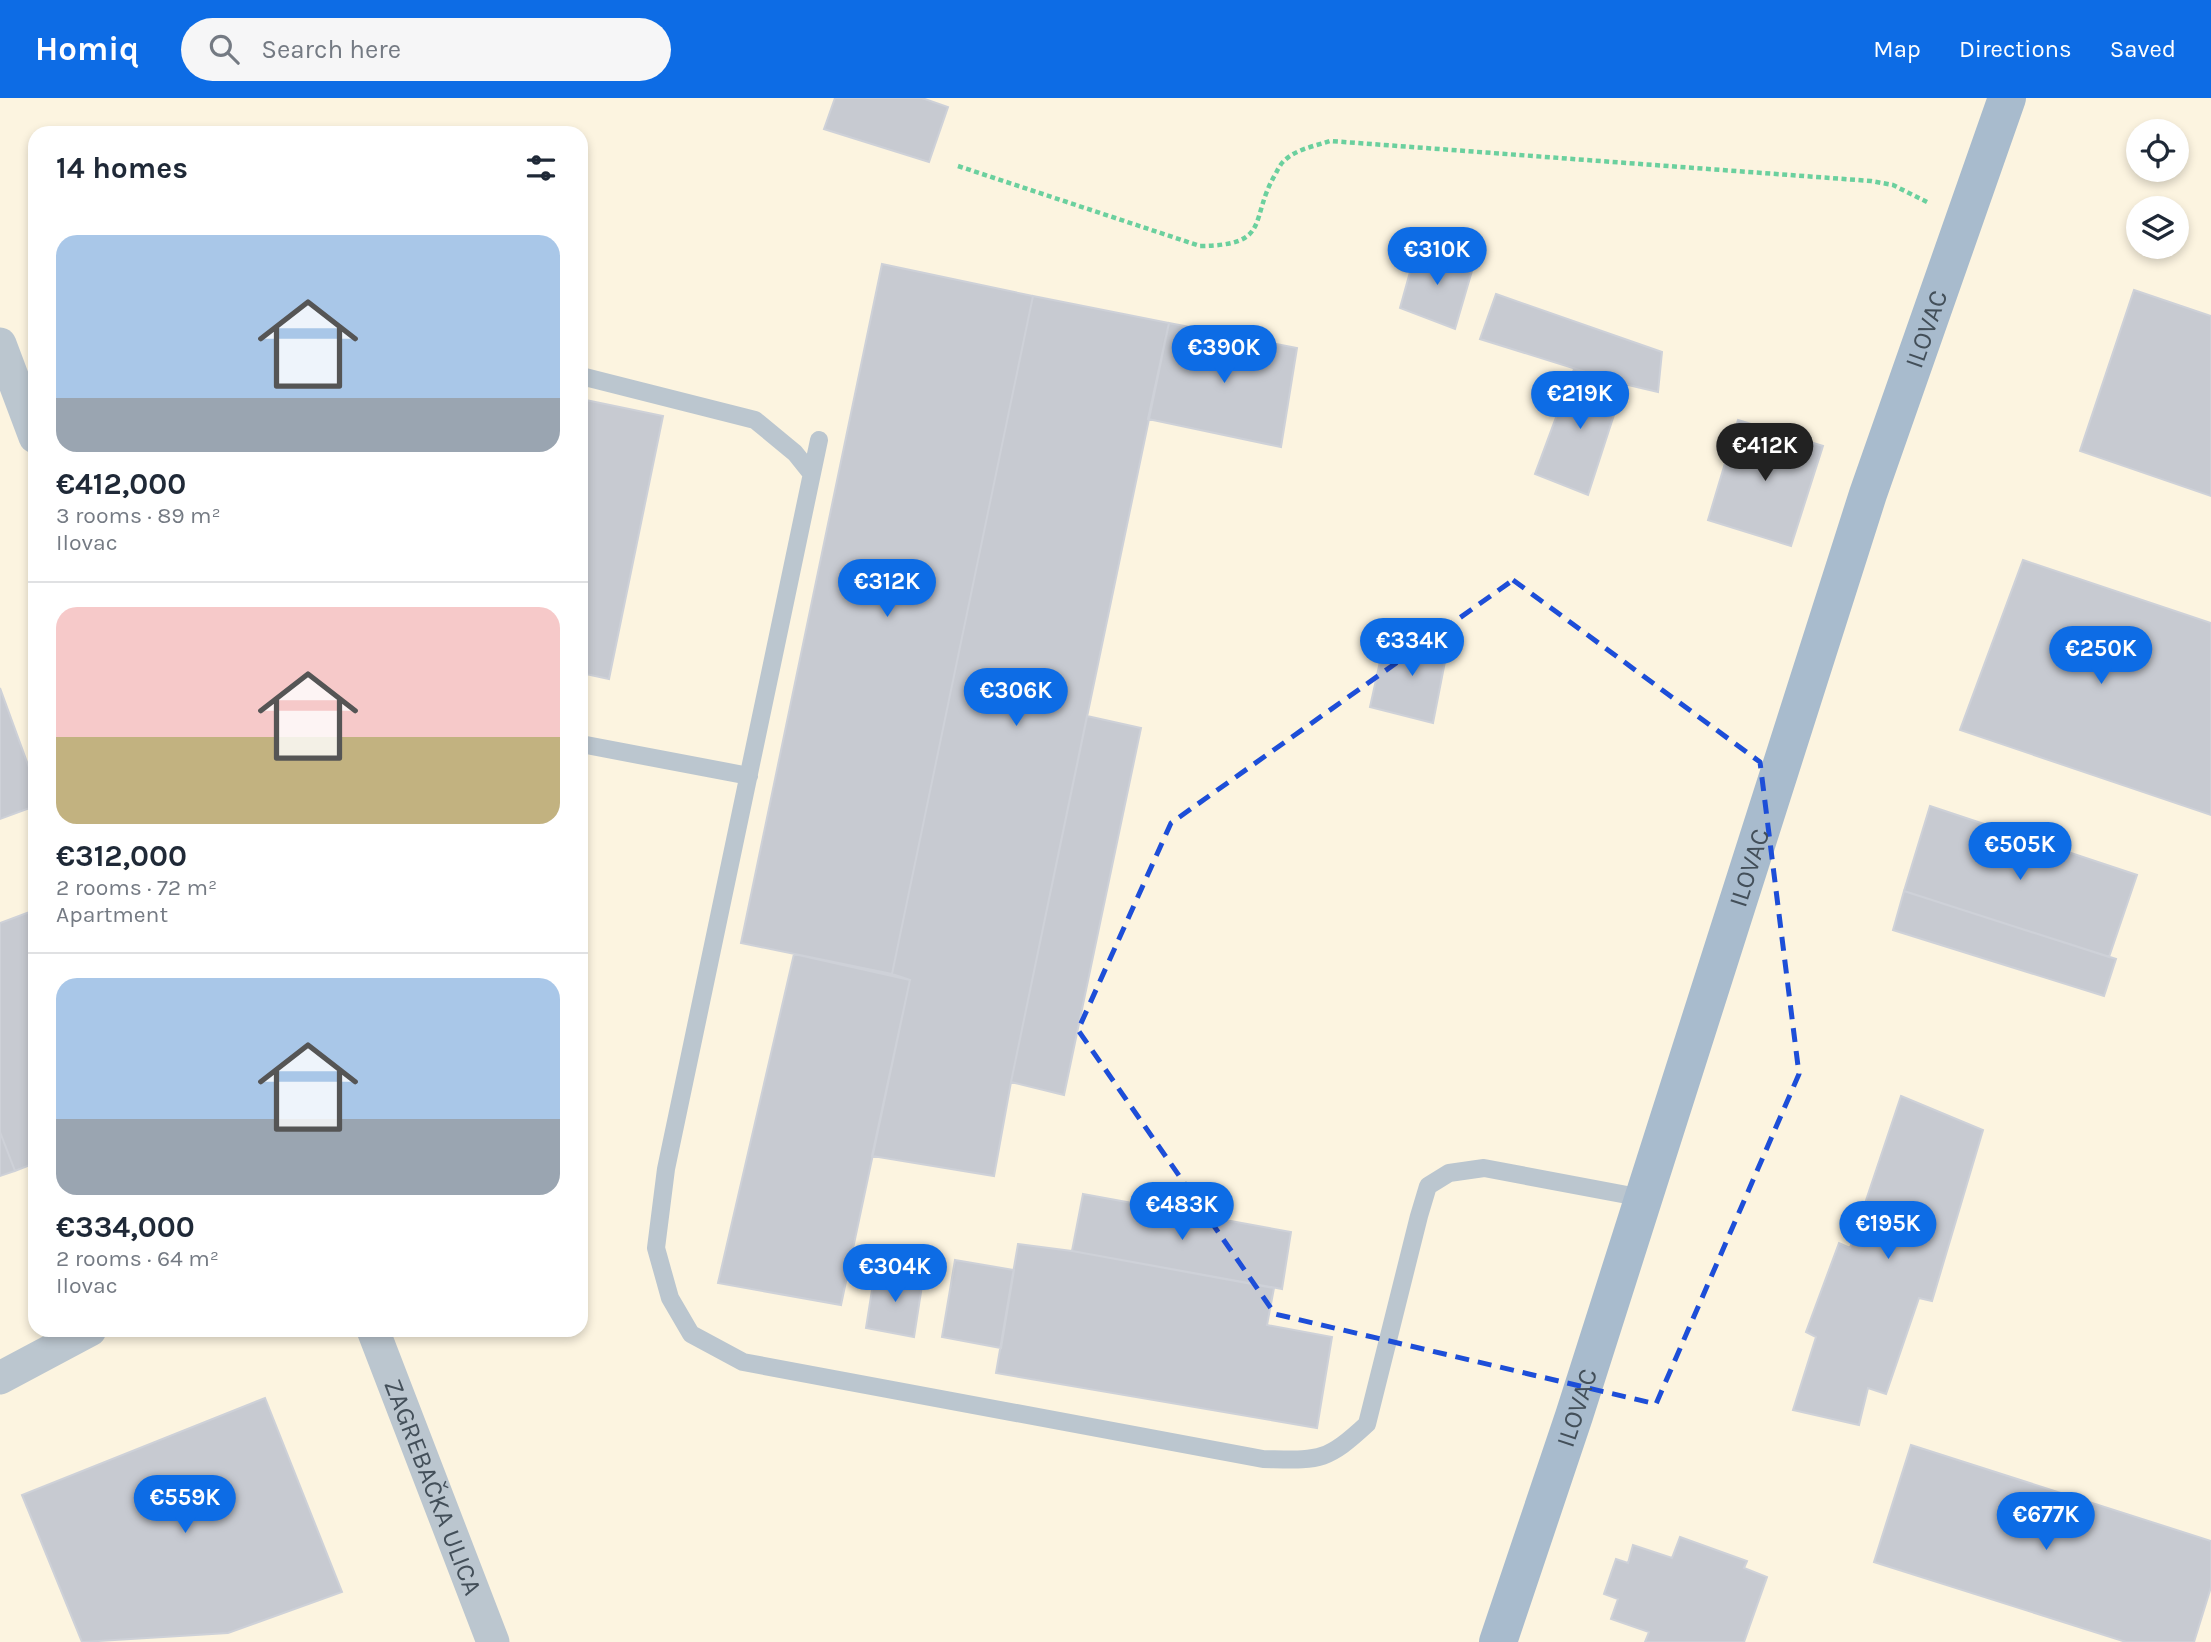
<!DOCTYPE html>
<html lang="en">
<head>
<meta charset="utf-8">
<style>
  body { margin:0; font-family:Karla,sans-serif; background:#f6f6f7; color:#1f2937; height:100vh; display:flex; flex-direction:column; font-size:26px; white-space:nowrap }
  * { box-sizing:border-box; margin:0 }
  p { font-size:23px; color:#747a83 }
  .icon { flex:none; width:38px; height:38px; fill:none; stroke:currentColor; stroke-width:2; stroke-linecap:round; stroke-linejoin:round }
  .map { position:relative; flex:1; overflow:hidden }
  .drawer { position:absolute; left:28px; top:28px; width:560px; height:1211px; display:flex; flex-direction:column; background:#fff; border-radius:21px; box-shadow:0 4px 10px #0003 }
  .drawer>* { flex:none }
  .controls { position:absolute; left:2126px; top:21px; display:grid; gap:14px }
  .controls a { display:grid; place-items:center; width:63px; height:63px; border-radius:50%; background:#fff; box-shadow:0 4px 10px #0003; font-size:35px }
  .price { position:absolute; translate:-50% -60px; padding:0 16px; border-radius:24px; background:#0d6ce5; color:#fff; font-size:23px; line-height:46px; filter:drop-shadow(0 2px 4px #0008) }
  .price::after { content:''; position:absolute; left:50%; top:42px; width:21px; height:16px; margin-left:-10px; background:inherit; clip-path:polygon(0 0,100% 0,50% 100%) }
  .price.current { background:#222; color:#fff }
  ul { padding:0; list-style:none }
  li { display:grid; align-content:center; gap:14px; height:371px; padding:0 28px }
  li+li { border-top:2px solid #e0e1e3 }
  li span { display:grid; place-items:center; height:217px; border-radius:21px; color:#555 }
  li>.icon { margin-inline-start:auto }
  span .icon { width:126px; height:126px; fill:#fffc; stroke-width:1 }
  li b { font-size:30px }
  h2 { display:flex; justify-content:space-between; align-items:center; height:84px; padding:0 28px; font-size:30px }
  header { display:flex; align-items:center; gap:42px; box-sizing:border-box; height:98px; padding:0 35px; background:#0d6ce5; color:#fff }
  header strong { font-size:33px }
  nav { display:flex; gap:38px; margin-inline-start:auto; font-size:24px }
  .search { width:490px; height:63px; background:#f6f6f7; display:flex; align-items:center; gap:18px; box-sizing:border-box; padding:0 24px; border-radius:38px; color:#747a83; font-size:26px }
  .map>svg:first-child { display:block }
</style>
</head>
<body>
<header>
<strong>Homiq</strong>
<div class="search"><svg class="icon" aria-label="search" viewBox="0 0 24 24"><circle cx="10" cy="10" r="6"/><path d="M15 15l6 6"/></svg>Search here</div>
<nav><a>Map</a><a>Directions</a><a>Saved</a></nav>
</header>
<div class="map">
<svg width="2211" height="1544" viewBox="0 0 2211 1544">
  <rect width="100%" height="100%" fill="#eeebeb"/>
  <path fill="#fcf4e0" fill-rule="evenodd" d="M0,0H2211V1544H0ZM2138,33H2177V72H2138ZM35,35H581V1232H35ZM2138,110H2177V149H2138Z"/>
  <path fill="#c7cad1" stroke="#ced1d8" stroke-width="2" d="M835,0H922L948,9L929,64L824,31Z
    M1417,149L1474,166L1455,231L1400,210Z
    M882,166L1033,198L892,876L741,845Z
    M2134,192L2211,218V398L2080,353Z
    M1496,196L1662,254L1658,294L1624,286L1480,241Z
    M1033,198L1169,225L1011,984L994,1078L872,1058L910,882L892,876Z
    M1169,225L1297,250L1281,349L1148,321Z
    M1574,271L1624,286L1588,397L1535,376Z
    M581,301L663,318L609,581L581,575Z
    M1738,322L1823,348L1791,448L1708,422Z
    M2023,462L2211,525V717L1960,632Z
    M1418,529L1450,538L1433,625L1370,609L1383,550L1413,557Z
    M0,590L35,686V708L0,721Z
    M1087,618L1141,630L1064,997L1011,984Z
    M1930,708L2137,777L2109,859L1904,793Z
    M1904,793L2116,861L2104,898L1893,832Z
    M35,812V1065L15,1073L0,1034V825Z
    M794,856L910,882L841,1207L718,1185Z
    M1901,998L1983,1032L1932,1203L1919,1200L1886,1296L1868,1290L1859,1327L1793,1312L1816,1239L1806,1234L1839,1145L1850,1150Z
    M0,1034L15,1073L0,1078Z
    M1083,1096L1291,1134L1282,1191L1072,1153Z
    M1018,1146L1072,1153L1274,1190L1267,1227L1332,1239L1317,1330L996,1275Z
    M955,1162L1014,1172L1001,1250L942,1239Z
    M875,1173L923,1181L914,1239L866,1230Z
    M265,1300L342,1494L228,1535L82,1544L22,1397Z
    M1911,1347L2211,1443V1489L2194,1544H2126L1874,1464Z
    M1680,1439L1747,1463L1744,1470L1767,1479L1744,1544H1645L1649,1534L1611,1521L1618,1501L1604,1496L1616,1461L1628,1465L1633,1447L1672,1460Z"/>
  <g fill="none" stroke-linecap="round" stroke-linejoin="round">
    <path stroke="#6bd09e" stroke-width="4.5" stroke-dasharray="5 3.5" stroke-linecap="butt" d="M958,68L1200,148C1273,147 1248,122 1276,75C1278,71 1281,65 1285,62C1297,51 1315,48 1330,43L1871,83L1893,87L1927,104"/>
    <path stroke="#bbc6cf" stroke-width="18" d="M581,278L755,322L795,355L811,375
      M819,342L666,1071L656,1150L670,1200L691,1236L743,1264L1263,1361C1319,1362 1325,1365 1367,1326L1419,1118L1428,1088L1449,1075L1484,1070L1643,1100
      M581,646L749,678"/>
    <g stroke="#bbc6cf" stroke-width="33">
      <path d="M0,246L35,339"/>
      <path id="s1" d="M373,1232L493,1544"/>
      <path d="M0,1280L90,1232"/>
    </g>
    <path stroke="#a8bbcd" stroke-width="38" id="s2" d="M1498,1544L1574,1318L1868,396L2007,0"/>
  </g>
  <path fill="none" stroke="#1d4ed8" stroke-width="5" stroke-dasharray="14 9" stroke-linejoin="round" d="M1513,482L1760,664L1799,976L1656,1306L1275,1216L1078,932L1171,725Z"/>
  <g text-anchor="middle" stroke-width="5" stroke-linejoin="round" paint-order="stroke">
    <g font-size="26" fill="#434f59" stroke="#fff">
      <text dy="9" stroke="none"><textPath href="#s2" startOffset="1381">ILOVAC</textPath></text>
      <text dy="9" stroke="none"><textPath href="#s2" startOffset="814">ILOVAC</textPath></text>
      <text dy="9" stroke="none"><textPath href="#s2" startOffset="247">ILOVAC</textPath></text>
      <text dy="9" stroke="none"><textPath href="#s1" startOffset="168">ZAGREBAČKA ULICA</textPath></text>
    </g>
  </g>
</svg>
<div class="controls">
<a><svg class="icon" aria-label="locate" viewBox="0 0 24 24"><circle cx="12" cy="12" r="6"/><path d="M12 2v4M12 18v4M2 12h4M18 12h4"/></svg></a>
<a><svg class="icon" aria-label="layers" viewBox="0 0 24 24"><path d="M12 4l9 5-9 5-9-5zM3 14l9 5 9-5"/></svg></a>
</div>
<b class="price" style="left:1437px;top:189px">€310K</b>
<b class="price" style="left:1224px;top:287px">€390K</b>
<b class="price" style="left:1580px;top:333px">€219K</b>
<b class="price current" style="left:1765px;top:385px">€412K</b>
<b class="price" style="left:887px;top:521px">€312K</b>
<b class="price" style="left:1412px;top:580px">€334K</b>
<b class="price" style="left:2101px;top:588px">€250K</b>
<b class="price" style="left:1016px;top:630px">€306K</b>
<b class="price" style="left:2020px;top:784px">€505K</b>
<b class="price" style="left:1182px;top:1144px">€483K</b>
<b class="price" style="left:1888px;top:1163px">€195K</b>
<b class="price" style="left:895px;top:1206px">€304K</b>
<b class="price" style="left:185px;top:1437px">€559K</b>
<b class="price" style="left:2046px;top:1454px">€677K</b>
<section class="drawer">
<h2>14 homes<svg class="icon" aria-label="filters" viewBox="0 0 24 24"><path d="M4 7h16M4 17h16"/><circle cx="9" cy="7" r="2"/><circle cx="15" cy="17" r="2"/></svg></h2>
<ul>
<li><span style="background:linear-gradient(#a9c7e8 75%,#9aa5b1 0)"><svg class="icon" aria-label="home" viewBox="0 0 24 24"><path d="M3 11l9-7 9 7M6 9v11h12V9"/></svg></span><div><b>€412,000</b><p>3 rooms · 89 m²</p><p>Ilovac</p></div></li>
<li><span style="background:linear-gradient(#f6c9c9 60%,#c2b280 0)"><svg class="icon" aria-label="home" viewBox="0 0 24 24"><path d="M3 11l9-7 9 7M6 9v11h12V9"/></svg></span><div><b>€312,000</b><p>2 rooms · 72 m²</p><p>Apartment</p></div></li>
<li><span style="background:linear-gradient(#a9c7e8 65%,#9aa5b1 0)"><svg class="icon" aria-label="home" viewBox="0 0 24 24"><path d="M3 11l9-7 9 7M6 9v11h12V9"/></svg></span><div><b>€334,000</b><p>2 rooms · 64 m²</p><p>Ilovac</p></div></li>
</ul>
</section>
</div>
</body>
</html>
